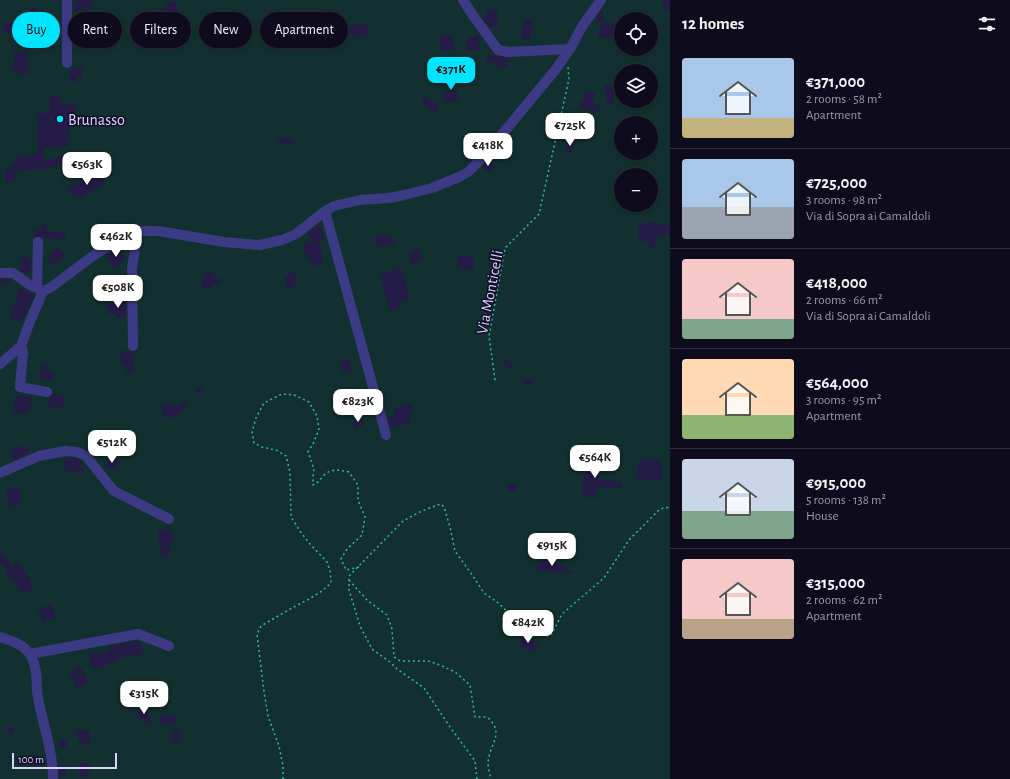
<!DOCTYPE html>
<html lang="en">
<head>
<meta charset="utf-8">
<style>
  body { margin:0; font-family:"Alegreya Sans",sans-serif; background:#1c1929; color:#f1f3f6; height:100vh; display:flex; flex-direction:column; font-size:15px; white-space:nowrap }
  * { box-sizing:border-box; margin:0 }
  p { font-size:13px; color:#9b9ba3 }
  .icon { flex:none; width:22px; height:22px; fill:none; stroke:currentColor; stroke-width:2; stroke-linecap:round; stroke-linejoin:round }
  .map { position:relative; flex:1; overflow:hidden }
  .details { display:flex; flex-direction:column; background:#0e0b1c; width:340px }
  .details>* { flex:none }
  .hud { position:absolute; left:12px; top:12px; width:380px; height:36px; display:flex; gap:8px }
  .buttons { position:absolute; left:614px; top:12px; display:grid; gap:8px }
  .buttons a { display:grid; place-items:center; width:44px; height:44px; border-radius:50%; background:#0e0b1c; box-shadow:0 2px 6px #0003,0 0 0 1px #2e2b3b; font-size:20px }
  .scale { position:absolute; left:12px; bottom:10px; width:105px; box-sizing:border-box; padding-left:4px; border:2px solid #d9d4ff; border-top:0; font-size:11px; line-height:14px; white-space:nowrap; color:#d9d4ff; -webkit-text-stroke:3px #130f26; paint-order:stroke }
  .price { position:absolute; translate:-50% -34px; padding:0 9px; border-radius:8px; background:#fff; color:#222; font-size:13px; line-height:26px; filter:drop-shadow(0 1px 2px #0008) }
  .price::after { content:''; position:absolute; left:50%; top:24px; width:12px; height:9px; margin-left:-6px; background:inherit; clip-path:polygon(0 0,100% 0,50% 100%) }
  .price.active { background:#00e5ff; color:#111 }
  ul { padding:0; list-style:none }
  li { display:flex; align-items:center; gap:12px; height:100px; padding:0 12px }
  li+li { border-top:1px solid #2e2b3b }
  li span { display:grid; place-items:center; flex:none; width:112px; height:80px; border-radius:4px; color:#555 }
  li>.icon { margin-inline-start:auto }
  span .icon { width:48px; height:48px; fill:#fffc; stroke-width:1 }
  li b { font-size:17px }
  h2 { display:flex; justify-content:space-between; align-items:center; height:48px; padding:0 12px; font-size:17px }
  .pill { padding:0 14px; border-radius:18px; background:#0e0b1c; box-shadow:0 2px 6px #0003,0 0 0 1px #2e2b3b; font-size:14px; line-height:36px }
  .pill.active { background:#00e5ff; color:#111 }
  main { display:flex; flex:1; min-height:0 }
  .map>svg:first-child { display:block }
</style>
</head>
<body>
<main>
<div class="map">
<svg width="670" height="779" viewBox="0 0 670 779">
  <rect width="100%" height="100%" fill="#130f26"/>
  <path fill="#12302f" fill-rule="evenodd" d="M0,0H670V779H0ZM621,19H651V49H621ZM621,71H651V101H621ZM621,123H651V153H621ZM621,175H651V205H621Z"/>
  <path fill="#241b47" d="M80,0H90L93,7L88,10L87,8L84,10L83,9L81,10V9L75,12L74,10V3Z
    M670,0V10L664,11L662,1Z
    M177,2V14L163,15V9H165L166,3Z
    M36,6V31L4,33L3,23L8,22V23L31,22L30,7Z
    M330,9L333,20L330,21L332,26L325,27V28L317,30L313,14Z
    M486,9H497L498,27H489L484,20V15L487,16Z
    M602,10L604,21L597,22V17Z
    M524,19L533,20L530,40L522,39Z
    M601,23L621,24V36L600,38L598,33Z
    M368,24L369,35L361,36V38L355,39L354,34H348L347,28L353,26V25Z
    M159,26V28H165V45H152V42L138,38L139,31L152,35L151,27Z
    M453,35V47H452L453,50L440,51L439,36Z
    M474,35H479L480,50L467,51V37H474Z
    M26,51L27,62H29V67L27,68L28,74L20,75V73H13L12,66L15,67L13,52Z
    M487,55L494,56V55L497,56L509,58L507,68L493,66L494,62L486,61Z
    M82,68V77H77V82H70V69Z
    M449,74H454L453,91L457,90L458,100L444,103L443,93L448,92Z
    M612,84L613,103L607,105L605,85Z
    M585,90L595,93L592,104L600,105L598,112L581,108L580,101L583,102Z
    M49,95H60V103L77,105L70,124L67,147H44V161L70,154L71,161L38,171V169L14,172L16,180L6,183L5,168L13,167L14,171L13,163H15V157L27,156V155L38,153L37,113H49Z
    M423,97L430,98V101L438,102L436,112L429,110L430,107L421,105Z
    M280,137L293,139L292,145L278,143Z
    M570,140L575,141L570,154L565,152Z
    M487,162L494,164L492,171L483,169V166Z
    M93,174L101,177L104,183L101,186L80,199L78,196L77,197L75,195L73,196L68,189L75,184V185Z
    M645,222H659V224L670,225V236H655V248H649L648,241H639V223L645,224Z
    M47,223V232H67L64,239L43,238L39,236L34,237V229H41V226Z
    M321,226L324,240L319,241L322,254L321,255L323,263L312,266L309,257L306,258L303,244L310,242L308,233L315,227Z
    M384,234L385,238L392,237L394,244L377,247L375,236Z
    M57,247L66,255L62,259L61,258L53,266L47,260L51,255V253Z
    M119,248L126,260L113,268L106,256Z
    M418,248L421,260L416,261L417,263L411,265L409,255L411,254L412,251Z
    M458,255L474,256L473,270L457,269Z
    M20,257L31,258V273H25V272H23L20,270Z
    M401,268L410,299L399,303L400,307L390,310L380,274Z
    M211,270L216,279L218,277L222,282L217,285L216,284L205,290L200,283L204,280L202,276Z
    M293,271L298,278L294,281L296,284L287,290L284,285L287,283L284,278Z
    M0,280H11V284H0Z
    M20,288L34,294L24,318L21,317L19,321L9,317Z
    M126,301V317L116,318V313L108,315V304Z
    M120,351H129L132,352L133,365H134V371L126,372L125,364L121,365Z
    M505,358L513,364L510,369L502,363Z
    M349,359L352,370L343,372L339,362Z
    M44,364L49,367L48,369L54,372L50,381L46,379L45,380L38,377Z
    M532,379V386H524V380Z
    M202,387L203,393L197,394L196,388Z
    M355,388L360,406L350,409L344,391Z
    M53,394L65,396L62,409L48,407L50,398Z
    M15,396L32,397L30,410L26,409V414L13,413Z
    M184,401L188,406L178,412L179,415L171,418L164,416L160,406L165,403L167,406L173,404L175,408Z
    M412,403V410L410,411L412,418H410V423L391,428L388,417L395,415L394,409Z
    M360,418L363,425L355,428L353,421Z
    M26,445L29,453L16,459L15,458L12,459L10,451Z
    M112,457L119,463L114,470L112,468L111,470L106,465Z
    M586,457L600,458L598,480L604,479V480L622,482V488L597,487L596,498L582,496Z
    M65,458H75L81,461L80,467L84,468V474L64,470Z
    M646,458L660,460L659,464H662L661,481L636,478L639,460L645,461Z
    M509,483L516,484L515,492L508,491Z
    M19,487L21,505L9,507L6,489Z
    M158,529L172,530V545H170L169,557H160L161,546H159V537H158Z
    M0,549L11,567L19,562L24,572L25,571L34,589L22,595L11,575L9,577L2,562L0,563Z
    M541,559L555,560V561L574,573L536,571L537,566L539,565Z
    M51,604L55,618L43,622L38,609Z
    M521,637L538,642L535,651L519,647Z
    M137,641L141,642L143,654L117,658L118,662L105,664L106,668L95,669L94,666H91L89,654L110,651L109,646Z
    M81,667L88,683L77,688L70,673Z
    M138,709H148V717H150V723L143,722V719H137Z
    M160,715L176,716V724H160Z
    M7,727H14V734H7Z
    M77,730L90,731V744L78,743L79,737H77Z
    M179,730V742H173V731Z
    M60,739H67V748H60Z
    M38,755L39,762L23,765L22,757Z
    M80,763H90L89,774H87V778L79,777Z
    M59,766H66V775H59Z"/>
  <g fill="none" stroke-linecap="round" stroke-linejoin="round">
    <path stroke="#2fb8b0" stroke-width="1.5" stroke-dasharray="2 3" stroke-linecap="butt" d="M495,380L489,336L505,248L539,214L569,79L568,67
      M349,580L367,600L387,615L392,629L394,657L400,661H428L440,665L455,672L470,685L475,717H487C506,733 489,744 488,763C488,768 490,774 491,779
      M283,779V766L279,746L268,716L264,692L257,634L261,626L292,608L309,599L322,591L331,583L330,571L327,562L309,543L300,531L291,517L290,472L286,456L276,450L262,447L254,443L252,432L256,418L264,403L282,394L294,395L309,402L317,416L319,429L314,442L308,452L314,469L313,477V485C319,482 319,481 323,476C331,468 339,470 349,472L358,485V500L365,517L362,535L347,549L341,559L346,570L359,567
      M477,779L475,761L450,727L424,688L397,669L390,662L372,649L360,626L349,590V576L402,522C414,514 428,508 441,504L444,507L450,527L455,551L473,576L484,593L497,602L519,622L538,632L548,636L552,634L562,614L604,578L629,540L660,509L670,507"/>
    <path stroke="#3d3a85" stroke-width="10" d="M67,0V63
      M463,0L472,14L498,50L508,52L570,49
      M325,211L386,435
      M0,273H13L30,285L43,291L50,288L97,253L136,231H158L224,242L260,245L282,240L296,234L325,211L334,206L360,200L389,198L404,195L432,188L459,177L468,172L478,162L509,126L556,69L570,49L583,25L601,0
      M37,288L38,242
      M21,346L23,352L20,387L47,392
      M133,346L132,268L136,244V231
      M0,364L21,346L29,324L43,291
      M0,473L39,456L65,451L77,452L86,456L114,491L169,519
      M0,637C11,641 25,644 31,656C39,672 35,682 38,698C43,725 53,751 53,779
      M30,654L138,634L169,646"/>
  </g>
  <circle fill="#00e5ff" stroke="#130f26" stroke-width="1.5" cx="60" cy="119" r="4"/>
  <g text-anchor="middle" stroke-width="3" stroke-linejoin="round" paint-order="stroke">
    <g font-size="16" fill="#d9d4ff" stroke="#130f26" text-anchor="start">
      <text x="68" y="125">Brunasso</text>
    </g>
    <g font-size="16" fill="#d9d4ff" stroke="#130f26">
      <text transform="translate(489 292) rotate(-79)" y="6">Via Monticelli</text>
    </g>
  </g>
</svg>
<div class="buttons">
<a><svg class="icon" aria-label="locate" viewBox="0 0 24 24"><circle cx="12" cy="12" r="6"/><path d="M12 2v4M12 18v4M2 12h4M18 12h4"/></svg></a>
<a><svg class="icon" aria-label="layers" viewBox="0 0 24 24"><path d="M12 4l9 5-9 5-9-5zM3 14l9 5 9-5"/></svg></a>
<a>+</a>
<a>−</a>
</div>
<div class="scale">100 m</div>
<b class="price active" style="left:451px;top:91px">€371K</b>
<b class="price" style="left:570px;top:147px">€725K</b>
<b class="price" style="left:488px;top:167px">€418K</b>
<b class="price" style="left:87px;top:186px">€563K</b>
<b class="price" style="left:116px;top:258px">€462K</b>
<b class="price" style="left:118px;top:309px">€508K</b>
<b class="price" style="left:358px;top:423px">€823K</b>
<b class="price" style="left:112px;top:464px">€512K</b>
<b class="price" style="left:595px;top:479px">€564K</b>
<b class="price" style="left:552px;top:567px">€915K</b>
<b class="price" style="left:528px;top:644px">€842K</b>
<b class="price" style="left:144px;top:715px">€315K</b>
<div class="hud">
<a class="pill active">Buy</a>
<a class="pill">Rent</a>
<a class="pill">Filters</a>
<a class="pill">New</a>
<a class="pill">Apartment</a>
</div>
</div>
<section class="details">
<h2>12 homes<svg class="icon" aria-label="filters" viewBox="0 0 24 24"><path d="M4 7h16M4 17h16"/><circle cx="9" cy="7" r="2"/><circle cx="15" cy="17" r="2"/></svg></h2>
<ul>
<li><span style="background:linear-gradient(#a9c7e8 75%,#c2b280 0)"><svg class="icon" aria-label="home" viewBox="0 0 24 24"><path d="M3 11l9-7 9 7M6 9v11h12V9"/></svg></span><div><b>€371,000</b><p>2 rooms · 58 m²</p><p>Apartment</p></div></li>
<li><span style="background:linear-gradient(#a9c7e8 60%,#9aa5b1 0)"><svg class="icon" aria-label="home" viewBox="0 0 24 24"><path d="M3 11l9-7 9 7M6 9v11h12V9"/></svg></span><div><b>€725,000</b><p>3 rooms · 98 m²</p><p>Via di Sopra ai Camaldoli</p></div></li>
<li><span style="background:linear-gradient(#f6c9c9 75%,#7fa58c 0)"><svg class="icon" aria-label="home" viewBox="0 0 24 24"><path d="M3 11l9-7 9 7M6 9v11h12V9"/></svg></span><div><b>€418,000</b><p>2 rooms · 66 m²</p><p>Via di Sopra ai Camaldoli</p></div></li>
<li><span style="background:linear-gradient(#ffd9b3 70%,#8fb573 0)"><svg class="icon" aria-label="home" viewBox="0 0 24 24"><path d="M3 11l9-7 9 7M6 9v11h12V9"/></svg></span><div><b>€564,000</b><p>3 rooms · 95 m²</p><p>Apartment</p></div></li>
<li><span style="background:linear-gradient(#c9d6e8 65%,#7fa58c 0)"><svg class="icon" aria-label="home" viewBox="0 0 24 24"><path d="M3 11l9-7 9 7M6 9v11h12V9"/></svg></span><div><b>€915,000</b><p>5 rooms · 138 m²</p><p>House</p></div></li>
<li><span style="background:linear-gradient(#f6c9c9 75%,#b9a48a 0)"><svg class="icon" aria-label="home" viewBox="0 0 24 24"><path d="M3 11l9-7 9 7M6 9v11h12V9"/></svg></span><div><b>€315,000</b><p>2 rooms · 62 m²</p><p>Apartment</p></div></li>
</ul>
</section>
</main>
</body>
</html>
